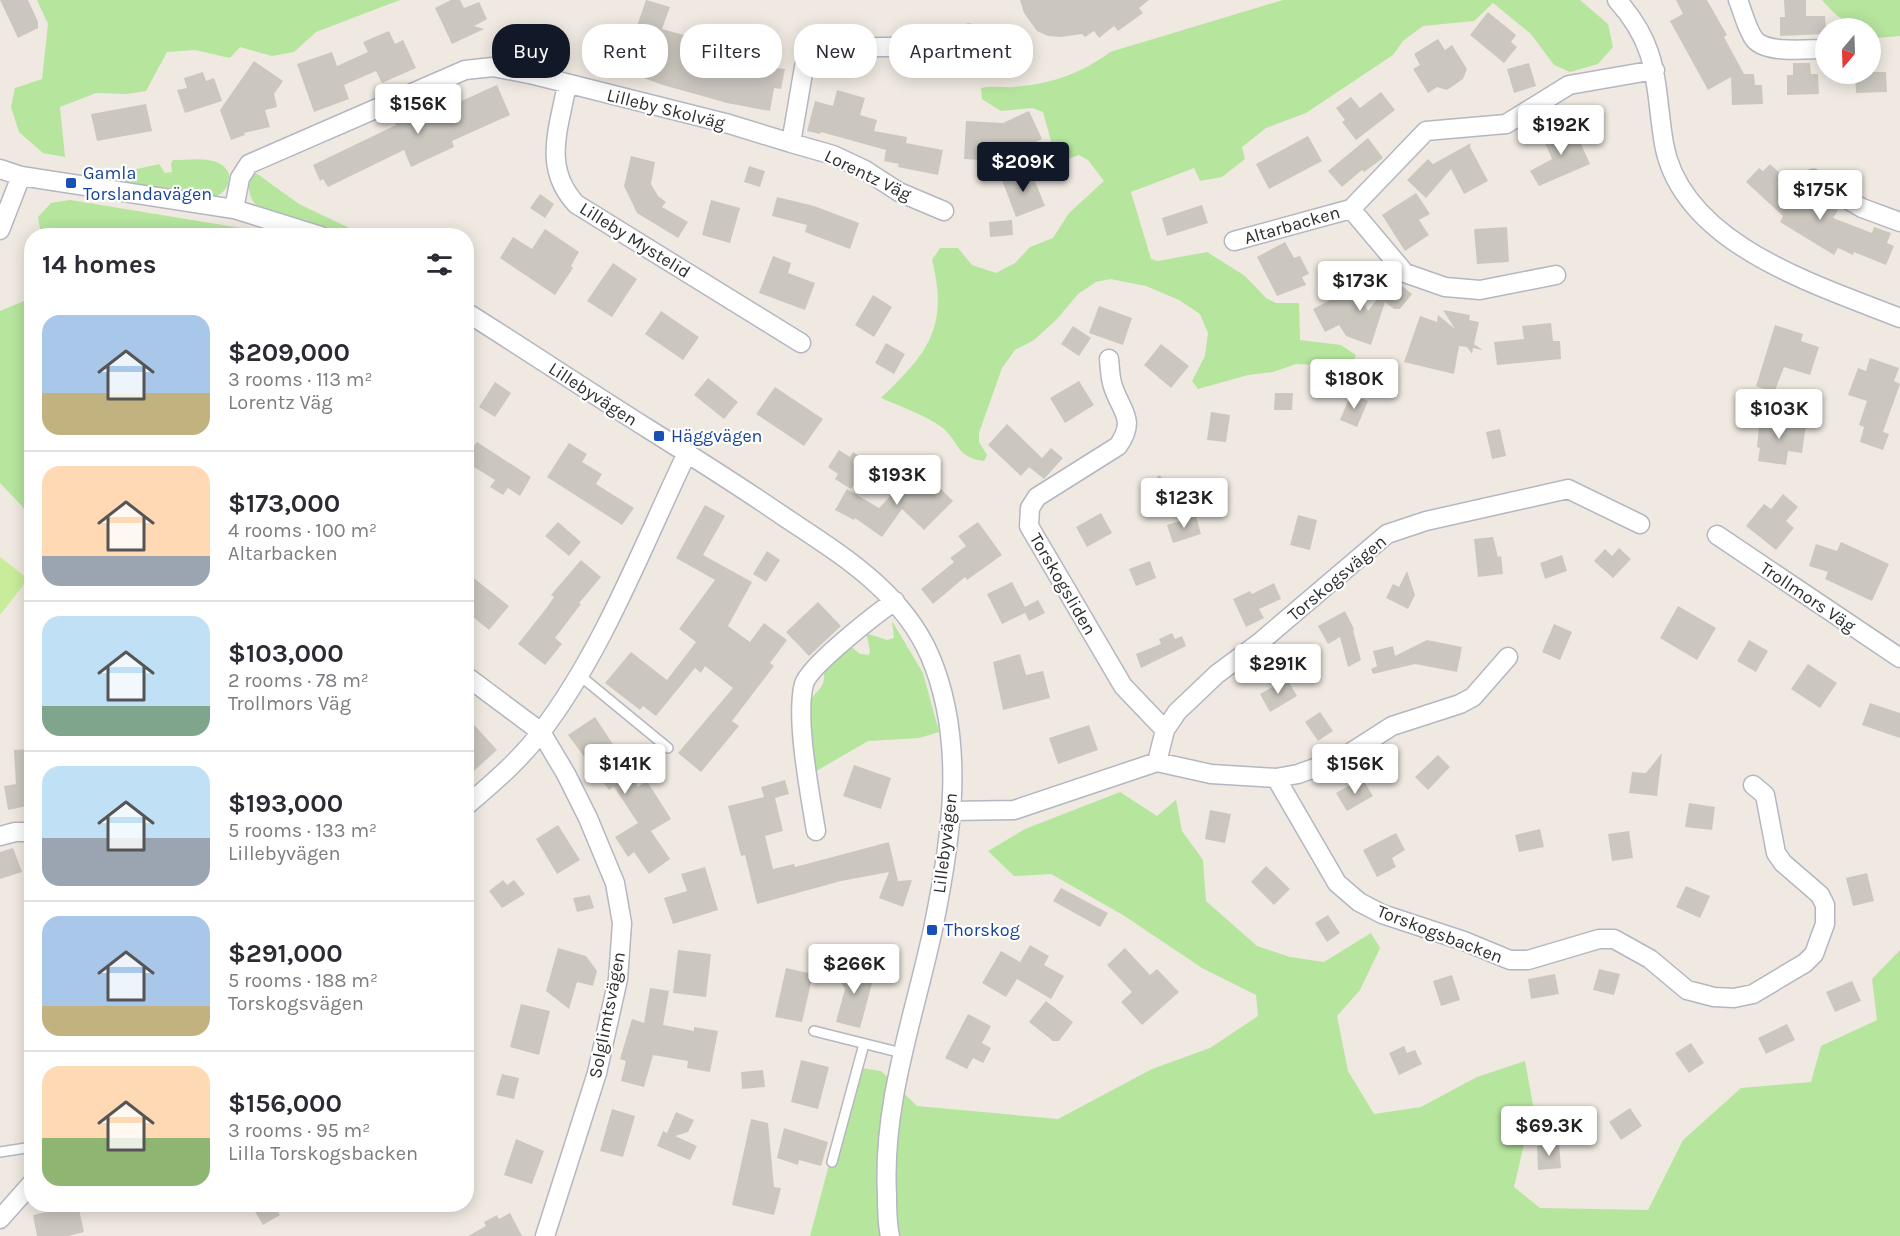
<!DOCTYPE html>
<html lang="en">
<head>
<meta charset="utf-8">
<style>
  body { margin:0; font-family:Karla,sans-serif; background:#f2f2f3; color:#2b2b33; height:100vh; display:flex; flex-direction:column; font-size:22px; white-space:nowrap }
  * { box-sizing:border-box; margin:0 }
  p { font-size:20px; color:#7c7c81 }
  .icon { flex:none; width:33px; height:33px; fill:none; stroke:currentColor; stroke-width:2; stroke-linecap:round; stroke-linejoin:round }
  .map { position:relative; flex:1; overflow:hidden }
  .side { position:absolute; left:24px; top:228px; width:450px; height:984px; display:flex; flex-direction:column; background:#fff; border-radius:24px; box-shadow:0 3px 15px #0003 }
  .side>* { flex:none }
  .guide { position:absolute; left:492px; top:24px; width:570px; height:54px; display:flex; gap:12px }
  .needle { width:39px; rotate:199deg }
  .fabs { position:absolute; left:1815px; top:18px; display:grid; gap:12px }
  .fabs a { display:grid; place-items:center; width:66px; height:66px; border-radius:50%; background:#fff; box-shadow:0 3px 15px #0003; font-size:30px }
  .price { position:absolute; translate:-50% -51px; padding:0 14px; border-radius:6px; background:#fff; color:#222; font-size:20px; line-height:39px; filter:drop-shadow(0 2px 3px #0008) }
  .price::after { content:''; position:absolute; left:50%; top:36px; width:18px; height:14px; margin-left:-9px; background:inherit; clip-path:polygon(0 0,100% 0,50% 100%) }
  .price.selected { background:#111827; color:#fff }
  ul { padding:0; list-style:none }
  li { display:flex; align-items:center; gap:18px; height:150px; padding:0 18px }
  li+li { border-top:2px solid #e1e1e2 }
  li span { display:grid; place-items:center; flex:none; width:168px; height:120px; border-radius:18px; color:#555 }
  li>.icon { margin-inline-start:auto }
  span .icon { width:72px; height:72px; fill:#fffc; stroke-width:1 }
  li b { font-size:26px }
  h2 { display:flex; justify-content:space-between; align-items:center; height:72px; padding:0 18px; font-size:26px }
  .chip { padding:0 21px; border-radius:24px; background:#fff; box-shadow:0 3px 15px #0003; font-size:21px; line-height:54px }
  .chip.selected { background:#111827; color:#fff }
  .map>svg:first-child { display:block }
</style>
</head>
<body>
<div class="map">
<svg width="1900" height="1236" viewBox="0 0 1900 1236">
  <rect width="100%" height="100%" fill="#efe9e1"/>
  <path fill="#b6e59e" d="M37,0H400L316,32L294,52L272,56L240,47L230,58L195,50L167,52L146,91L127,94L96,93L60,107L65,157L43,153L19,132L11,107L15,88L42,79L48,24Z
    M1283,0H1580L1608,24L1613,47L1598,64L1570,72L1554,65L1531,34L1493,3L1474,21L1423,26L1403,41L1393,55L1306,113L1266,128L1242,147L1245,159L1222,177L1200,181L1194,168L1131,192L1151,259L1158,261L1207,252L1245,276L1266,298L1276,303H1299L1300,340L1341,345L1356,355L1352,364L1331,366L1296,364L1273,372L1248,375L1198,389L1192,381L1205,356L1208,333L1200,314L1179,300L1146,286L1110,279L1096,282L1078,294L1057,319L1034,340L1015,350L1002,368L979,433V442L987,455L984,461C957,457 960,445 945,430C931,417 899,406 881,398C928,353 949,327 932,260L940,248H958L972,265L996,273L1015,263L1030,247L1053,238L1069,213L1104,181L1088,160L1079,155L1065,160L1054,152L1043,112L1032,108L1001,111L982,99L981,88C992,85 1002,88 1013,87C1050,84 1081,74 1110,52Z
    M1822,0H1900V36L1877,38L1871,35L1870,28C1849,28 1836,16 1822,0Z
    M173,160C191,160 221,154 229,174C230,187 224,193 213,198L120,182L107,176L159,164L165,173L172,172L171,164Z
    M256,173L299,204L364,235H343L260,209C249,200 244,183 256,173Z
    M70,200L247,229L268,235L68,236L64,229L41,235L38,217L51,203Z
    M31,298V522L22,506L0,483V311Z
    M892,621L923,673L939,732L919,738L868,741L813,773L811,770C811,757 807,713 810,703C814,690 828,689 823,670L850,646L860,654L869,655L870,650L866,633L887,640L894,638Z
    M1120,792L1157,816L1176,800L1182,831L1203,860L1206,901L1257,946L1290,957L1324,962L1371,933L1380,948L1360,990L1337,1016L1348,1071L1374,1114L1421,1107L1477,1077L1525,1061L1533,1105L1514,1187L1540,1208L1648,1210L1683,1140L1741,1088L1811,1082L1821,1046L1877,1020L1872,979L1900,950V1236H810L855,1067L881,1071L917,1106L1058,1119L1152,1069L1210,1048L1258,1016L1256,995L1202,968L1123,915L1051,874L1014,876L988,851L1025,829Z"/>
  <path fill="#c9ec9a" d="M0,557L28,579L0,615Z"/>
  <path fill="#cbc7bf" d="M0,0H28L38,22V28L18,38Z
    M451,0H460L464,8L479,2L487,19L474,26L484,29L452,44L435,8Z
    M646,0L670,7L662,29L743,51L779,58L777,68L785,69L781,89L774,88L770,111L727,103L663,85L621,70L629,49L621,47L629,26L636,29Z
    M1020,0H1149L1139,8L1143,13L1118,31L1114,26L1099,38L1094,31L1085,37L1082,34L1061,37L1048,36L1037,31L1024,13Z
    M1676,0H1707L1727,35L1724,37L1744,74H1754L1755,85H1762L1763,104L1732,105L1731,77L1708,90L1670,21L1683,14Z
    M1784,0H1806V16H1825L1826,34L1780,36V17H1785Z
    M1488,12L1516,35L1511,42L1517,47L1504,63L1470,35Z
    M389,31L395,44L403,40L416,68L382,83L376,71L344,85L349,99L314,112L297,64L332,52L337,66L368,52L363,42Z
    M1438,39L1445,50L1452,45L1467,69L1463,79L1447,90L1437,87L1428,93L1413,69L1420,65L1414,54Z
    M254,61L283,81L274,94L277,107L265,110L270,127L244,133L245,135L231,140L220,110Z
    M1529,63L1536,86L1514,93L1507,69Z
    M1793,63H1810L1811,74H1818L1819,94L1787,95V75H1793Z
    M203,72L206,81L214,78L222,101L185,113L177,90L187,88L184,78Z
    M1870,72H1886L1887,92L1856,93L1855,74Z
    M497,85L510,115L452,141L454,147L411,167L404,150L328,187L323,179L320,181L313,165L396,125L394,121L455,94L459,102Z
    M837,90L865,98L860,115L877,120L874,131L907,137L906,143L943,150L938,175L898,167L899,164L884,161L886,150L821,132L820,134L807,131L815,101L833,106Z
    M1381,92L1395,110L1356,140L1342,122L1345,120L1336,108L1351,97L1360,108Z
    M146,104L152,131L97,141L91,114Z
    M1029,111L1042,139L1022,148L1025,154L983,151L982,160L964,159L966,121L1003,123Z
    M1572,124L1590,164L1539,186L1530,171L1552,159L1542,136Z
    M1308,136L1322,161L1269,189L1256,164Z
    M1368,138L1383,158L1364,172L1362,170L1342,187L1328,171Z
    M1471,143L1470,147L1488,181L1464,194L1451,169L1426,198L1407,180L1428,159L1433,164Z
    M631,156L655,162L651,184L658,196L666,202L662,207L688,222L678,238L637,213L624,186Z
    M1770,164L1783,176L1777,184L1789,195L1812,208L1815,204L1819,207L1823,200L1838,210L1833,218L1872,233L1874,227L1891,233L1887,243L1894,246L1886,265L1854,252L1853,255L1838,248L1834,255L1780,222L1783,216L1746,182L1759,168L1763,171Z
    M749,166L765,171L760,187L744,182Z
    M1030,169L1045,206L1016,217L1002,180Z
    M1416,193L1430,214L1419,220L1429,235L1405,251L1382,215Z
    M540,194L554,204L545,218L530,208Z
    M777,197L814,206L859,223L850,249L805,232L807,225L772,216Z
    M711,200L740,208L730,243L702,235Z
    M1202,205L1208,223L1167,236L1162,218Z
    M1012,220L1013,235L990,237L989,222Z
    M1507,227L1509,262L1477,264L1474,229Z
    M545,229L579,252L571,266L573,268L555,295L500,258L513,237L532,249Z
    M1285,242L1294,258L1300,256L1309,274L1302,277L1306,285L1277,296L1257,257Z
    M773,256L791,263L788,273L815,283L805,310L759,293Z
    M613,263L637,279L612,317L587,301Z
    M1393,279L1412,294L1400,309H1394L1385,302L1371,345L1346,336L1339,325L1325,332L1313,309L1356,287L1368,311Z
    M873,295L892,307L874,337L855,325Z
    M1099,306L1132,318L1123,345L1089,333Z
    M1443,310L1470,315L1469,320L1479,322L1474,344L1483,350L1473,348L1472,354L1467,347L1459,346L1454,374L1404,362L1420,316L1437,322L1438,315L1455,329Z
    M661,311L699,337L683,360L645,334Z
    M1551,323L1553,341H1560L1561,359L1497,365L1494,342L1524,339L1522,326Z
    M1775,325L1803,334L1801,341L1819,347L1810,375L1784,367L1774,393L1756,386Z
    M1073,326L1091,338L1079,356L1061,344Z
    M886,343L905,354L894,374L875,363Z
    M1161,344L1189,366L1171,388L1144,365Z
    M1870,358L1899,368L1894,381L1900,384L1883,432L1889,434L1883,450L1860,442L1864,427L1859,425L1867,401L1848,395L1858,368L1866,371Z
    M708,378L738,402L724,419L694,395Z
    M1079,381L1094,405L1065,423L1050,398Z
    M495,382L511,393L495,417L479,407Z
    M775,387L823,419L804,446L756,414Z
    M1275,393H1293L1292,410H1274Z
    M1351,394L1368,401L1357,427L1340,420Z
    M1211,412L1230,415L1226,442L1207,440Z
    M1760,418L1806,424L1802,453L1788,451L1786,465L1758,461L1760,448L1757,447Z
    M1007,424L1042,458L1051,448L1063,458L1044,479L1029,467L1021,476L988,445Z
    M1500,429L1506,456L1492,459L1486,432Z
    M466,442L473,447L477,442L531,477L520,496L508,488L503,495L490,487L495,480L466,462Z
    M569,443L587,454L582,462L602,474L596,484L634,508L622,525L547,477Z
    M839,450L850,457L853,452L868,462L851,489L835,479L838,474L828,467Z
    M912,474L932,493V480L953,501L924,530L902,509L882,537L855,518L854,520L835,510L847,489L879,508Z
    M1159,475L1170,484L1159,496L1149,486Z
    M1783,494L1798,507L1786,521L1794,528L1776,550L1746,526L1764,504L1771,509Z
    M705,505L725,516L703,555L752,582L728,626L750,642L764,623L787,640L770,663L774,666L732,721L739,726L701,772L678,753L733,688L705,666L701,673L695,668L656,716L643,706L640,710L605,683L631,652L667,680L696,642L679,629L715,580L676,558Z
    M1101,513L1112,533L1087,547L1076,527Z
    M1298,515L1317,520L1310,550L1290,545Z
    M1196,516L1201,534L1173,543L1167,525Z
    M558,522L581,542L569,556L545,536Z
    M978,522L1002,555L967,580L965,577L933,604L921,589L954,562L950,558L966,546L958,536Z
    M1493,537L1498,557L1501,556L1503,574L1478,577L1474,539Z
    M1841,542L1889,564L1872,601L1825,579L1828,572L1809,566L1816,544L1837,551Z
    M1619,548L1631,559L1613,578L1594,561L1605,549L1612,556Z
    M767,551L780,560L766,582L753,574Z
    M1562,555L1567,571L1545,579L1540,563Z
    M581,560L601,577L579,603L581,604L555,638L562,644L545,665L518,644L548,606L554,597L551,595Z
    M1150,561L1156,578L1136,586L1129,569Z
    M1407,571L1415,595L1408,609L1386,598L1393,584L1399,587Z
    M466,572L509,606L489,630L466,611Z
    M1012,582L1025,607L1038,600L1045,613L1029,621L1025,613L1002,624L987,594Z
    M1274,583L1281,599L1259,609L1264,618L1246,627L1233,599L1250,591L1252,594Z
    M818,602L841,626L809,656L786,632Z
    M1678,606L1716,628L1697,660L1660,638Z
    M1345,611L1354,629L1353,630L1361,660L1348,667L1340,637L1328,644L1318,626Z
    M1554,624L1572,632L1560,660L1542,652Z
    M1172,633L1175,639L1182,636L1186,646L1141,668L1136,654L1161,644L1159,639Z
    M1427,640L1462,647L1457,672L1415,664L1373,674L1371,669L1377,666L1373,651L1393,646L1395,656Z
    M1749,640L1768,651L1756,672L1737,661Z
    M1020,654L1026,675L1043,671L1050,698L1003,710L993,662Z
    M1808,664L1837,683L1820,708L1791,689Z
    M1287,679L1297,696L1270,712L1260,694Z
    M1870,703L1900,713V738L1862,725Z
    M1320,712L1333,731L1318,741L1305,722Z
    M466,716L497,750L466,778Z
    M595,717L620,755L618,756L638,787L647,781L671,819L651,831L670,859L649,874L634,852L628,857L615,837L638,823L614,787L609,790L568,735Z
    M1089,725L1098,750L1058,764L1049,738Z
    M32,749V805L8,810L4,786L16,784L14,750Z
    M1662,753L1657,796L1629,793L1632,772L1646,773Z
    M1438,755L1450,767L1428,790L1415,777Z
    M854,765L891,778L881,809L843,796Z
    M1362,778L1373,796L1347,811L1336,793Z
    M785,780L789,794L775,798L783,831L765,836L773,869L794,864L795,867L889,842L898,881L912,880L903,907L879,898L889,872L841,881L757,904L745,855L741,856L728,806L764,797L761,787Z
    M1689,803L1715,807L1712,830L1685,827Z
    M1210,810L1231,814L1225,843L1205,839Z
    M558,825L580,860L557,874L536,839Z
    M1540,829L1544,847L1519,852L1515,835Z
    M1629,831L1633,858L1612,861L1608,834Z
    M1396,833L1405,850L1392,858L1396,867L1377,877L1363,850Z
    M13,848L22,872L0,879V852Z
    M1266,866L1290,889L1274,905L1251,882Z
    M705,867L718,910L673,924L664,898L687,891L681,874Z
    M1867,873L1874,901L1853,906L1846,878Z
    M503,880L507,885L514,880L525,894L502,908L489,891Z
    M1686,886L1710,896L1700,918L1676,907Z
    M1061,888L1108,913L1100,927L1053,901Z
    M590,895L594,908L577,912L573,898Z
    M1328,915L1340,933L1327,942L1315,923Z
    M1030,945L1049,956L1044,965L1064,976L1051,999L1017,979L1006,997L982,983L1001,951L1020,962Z
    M558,948L586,956L597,971L593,986L577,982L569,1009L546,991Z
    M1125,948L1150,975L1157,969L1179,992L1142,1025L1121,1002L1132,992L1107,965Z
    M678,950L711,954L706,997L673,993Z
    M859,962L866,974L874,976L860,1028L836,1022L845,989L836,975Z
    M786,968L813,974L802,1022L775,1017Z
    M1599,969L1620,974L1614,995L1593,990Z
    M1555,974L1559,994L1531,999L1528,979Z
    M1452,975L1460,1000L1441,1006L1433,981Z
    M1852,981L1861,1001L1835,1012L1826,992Z
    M650,988L669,991L663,1025L694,1031V1027L718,1031L710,1072L687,1068L688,1061L653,1055L644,1087L621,1081L626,1061L620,1059L632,1019L644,1023Z
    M1046,1001L1073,1022L1059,1041H1053L1029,1022Z
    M521,1004L550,1011L539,1055L510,1047Z
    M968,1014L991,1026L982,1043L991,1048L983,1063L973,1058L967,1069L945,1058Z
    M1787,1024L1795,1040L1766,1054L1758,1038Z
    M1691,1043L1704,1063L1689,1073L1675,1053Z
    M1404,1046L1407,1053L1415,1050L1422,1064L1399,1075L1389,1053Z
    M801,1060L829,1067L818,1109L791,1102Z
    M763,1070L765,1087L742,1089L741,1072Z
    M502,1074L519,1078L514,1099L496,1095Z
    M1630,1108L1642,1126L1621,1140L1609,1122Z
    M612,1109L635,1116L623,1157L600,1151Z
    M676,1112L694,1120L688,1132L675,1136L697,1146L690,1160L657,1146L663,1131L667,1133Z
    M751,1119L768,1123L774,1187L781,1188L774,1215L732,1205Z
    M784,1128L828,1142L821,1166L799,1160L798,1165L777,1158Z
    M516,1139L544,1151L532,1184L504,1175Z
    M1559,1144L1561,1168L1538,1170L1537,1146Z
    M263,1204H274L280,1215L263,1225L254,1210Z
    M78,1205L84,1232L68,1236H37L33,1215Z
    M510,1213L522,1236H468L486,1226L484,1222L497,1215L499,1219Z"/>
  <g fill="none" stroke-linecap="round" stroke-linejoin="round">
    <defs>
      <path id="service" d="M578,674L668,748
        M814,1031L902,1053
        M0,1152L32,1147
        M832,1162L864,1044"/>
      <path id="minor" d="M1617,0C1661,49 1654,84 1664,144C1682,245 1818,285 1900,318
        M1738,0C1743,12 1747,30 1755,40C1768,54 1808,49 1826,49
        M567,84C559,129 542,167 576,204L801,343
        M791,143L833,155L865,170L899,192L944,211
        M0,169L21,176L234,209L321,236
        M1813,179L1862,208L1900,222
        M234,209L240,178L249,164L465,70L493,67L534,75L729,124L791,143L804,67L825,48L944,46L969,34
        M1351,209L1405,273L1445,287L1480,290L1556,275
        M0,230L21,176
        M1234,241L1351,209L1426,131L1506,124L1569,85L1655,70
        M466,312C528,351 588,391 650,430C695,458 739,486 783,516C840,554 902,591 930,656C967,743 951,841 933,929C914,1018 882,1103 887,1195C887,1208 887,1223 890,1236
        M1109,359C1110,367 1110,376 1112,383C1119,410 1138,418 1118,446L1037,497L1030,508L1029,526L1123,686L1165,730
        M1717,535L1900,658
        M466,676L541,732L566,774L588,818L615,883L622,923L618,979L597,1073L545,1236
        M1157,762L1165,730L1177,712L1217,674L1259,643L1387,534L1426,521L1568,489L1640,524
        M1276,778L1298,774L1342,758L1392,726L1460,704L1473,697L1508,657
        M466,806C493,783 520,760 541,732C603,651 643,545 687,453
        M952,811L1014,810L1157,762L1211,774L1276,778L1337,883L1359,902L1382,914L1464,941L1510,960H1528L1599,939H1614L1650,959L1687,990L1714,997L1734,998L1753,994L1805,963L1814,954L1825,924V905L1820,895L1783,863L1776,853L1765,795L1753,785
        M816,831C810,794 795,718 804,684C809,666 877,613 895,601
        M0,836L15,832H32
        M0,1219L32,1183"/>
    </defs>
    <use href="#service" stroke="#b4b7c1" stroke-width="12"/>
    <use href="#minor" stroke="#b4b7c1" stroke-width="21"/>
    <use href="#service" stroke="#fff" stroke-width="9"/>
    <use href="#minor" stroke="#fff" stroke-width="18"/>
  </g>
  <g fill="#1a4fb4" stroke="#fff" stroke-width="2">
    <rect x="65" y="177" width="12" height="12" rx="3"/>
    <rect x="653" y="430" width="12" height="12" rx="3"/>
    <rect x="926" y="924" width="12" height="12" rx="3"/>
  </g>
  <g text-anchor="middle" stroke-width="4.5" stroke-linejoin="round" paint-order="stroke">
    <g font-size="18" fill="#2e2e2e" stroke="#fff">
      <text transform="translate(666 109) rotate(14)" y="6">Lilleby Skolväg</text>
      <text transform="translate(868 175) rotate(26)" y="6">Lorentz Väg</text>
      <text transform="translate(1292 225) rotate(-16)" y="6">Altarbacken</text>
      <text transform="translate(635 240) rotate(32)" y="6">Lilleby Mystelid</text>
      <text transform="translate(593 394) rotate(33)" y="6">Lillebyvägen</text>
      <text transform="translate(1337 578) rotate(-40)" y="6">Torskogsvägen</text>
      <text transform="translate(1063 584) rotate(60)" y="6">Torskogsliden</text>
      <text transform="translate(1808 597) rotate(34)" y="6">Trollmors Väg</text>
      <text transform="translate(945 843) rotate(-83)" y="6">Lillebyvägen</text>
      <text transform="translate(1440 934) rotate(21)" y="6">Torskogsbacken</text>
      <text transform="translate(607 1015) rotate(-79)" y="6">Solglimtsvägen</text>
    </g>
    <g font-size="18" fill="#164399" stroke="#fff" text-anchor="start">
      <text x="83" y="179">Gamla<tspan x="83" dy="21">Torslandavägen</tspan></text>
      <text x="671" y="442">Häggvägen</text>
      <text x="944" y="936">Thorskog</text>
    </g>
  </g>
</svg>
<div class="fabs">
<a><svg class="needle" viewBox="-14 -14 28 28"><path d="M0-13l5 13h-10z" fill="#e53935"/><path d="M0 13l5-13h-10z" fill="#7c7c81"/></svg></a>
</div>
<b class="price" style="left:418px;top:135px">$156K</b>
<b class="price" style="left:1561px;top:156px">$192K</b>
<b class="price selected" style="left:1023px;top:193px">$209K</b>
<b class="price" style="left:1820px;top:221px">$175K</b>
<b class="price" style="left:1360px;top:312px">$173K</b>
<b class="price" style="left:1354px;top:410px">$180K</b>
<b class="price" style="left:1779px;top:440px">$103K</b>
<b class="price" style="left:897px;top:506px">$193K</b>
<b class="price" style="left:1184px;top:529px">$123K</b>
<b class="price" style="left:1278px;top:695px">$291K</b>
<b class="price" style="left:625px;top:795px">$141K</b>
<b class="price" style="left:1355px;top:795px">$156K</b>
<b class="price" style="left:854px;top:995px">$266K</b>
<b class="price" style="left:1549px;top:1157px">$69.3K</b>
<div class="guide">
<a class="chip selected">Buy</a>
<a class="chip">Rent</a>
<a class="chip">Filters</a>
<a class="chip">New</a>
<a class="chip">Apartment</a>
</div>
<section class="side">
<h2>14 homes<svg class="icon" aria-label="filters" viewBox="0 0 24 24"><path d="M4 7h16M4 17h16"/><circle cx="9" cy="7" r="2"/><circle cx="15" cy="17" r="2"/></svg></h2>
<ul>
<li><span style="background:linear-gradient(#a9c7e8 65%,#c2b280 0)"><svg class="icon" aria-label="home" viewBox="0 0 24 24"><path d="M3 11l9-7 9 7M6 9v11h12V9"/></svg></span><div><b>$209,000</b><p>3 rooms · 113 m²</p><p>Lorentz Väg</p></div></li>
<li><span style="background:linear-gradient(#ffd9b3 75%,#9aa5b1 0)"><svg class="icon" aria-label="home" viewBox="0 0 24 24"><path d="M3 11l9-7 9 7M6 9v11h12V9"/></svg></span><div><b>$173,000</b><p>4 rooms · 100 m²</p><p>Altarbacken</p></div></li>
<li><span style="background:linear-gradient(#bfe0f5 75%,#7fa58c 0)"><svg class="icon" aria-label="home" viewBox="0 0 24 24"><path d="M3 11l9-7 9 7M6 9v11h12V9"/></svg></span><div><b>$103,000</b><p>2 rooms · 78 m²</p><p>Trollmors Väg</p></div></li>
<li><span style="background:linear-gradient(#bfe0f5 60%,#9aa5b1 0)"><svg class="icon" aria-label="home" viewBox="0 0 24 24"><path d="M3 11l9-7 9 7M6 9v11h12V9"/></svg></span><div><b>$193,000</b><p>5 rooms · 133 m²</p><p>Lillebyvägen</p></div></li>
<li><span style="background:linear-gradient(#a9c7e8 75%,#c2b280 0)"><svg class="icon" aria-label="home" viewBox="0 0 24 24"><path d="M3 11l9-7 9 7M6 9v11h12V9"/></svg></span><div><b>$291,000</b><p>5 rooms · 188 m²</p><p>Torskogsvägen</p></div></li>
<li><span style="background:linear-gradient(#ffd9b3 60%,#8fb573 0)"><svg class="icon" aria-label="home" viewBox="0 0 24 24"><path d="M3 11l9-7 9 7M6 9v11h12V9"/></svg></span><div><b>$156,000</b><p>3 rooms · 95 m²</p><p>Lilla Torskogsbacken</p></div></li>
</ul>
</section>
</div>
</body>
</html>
